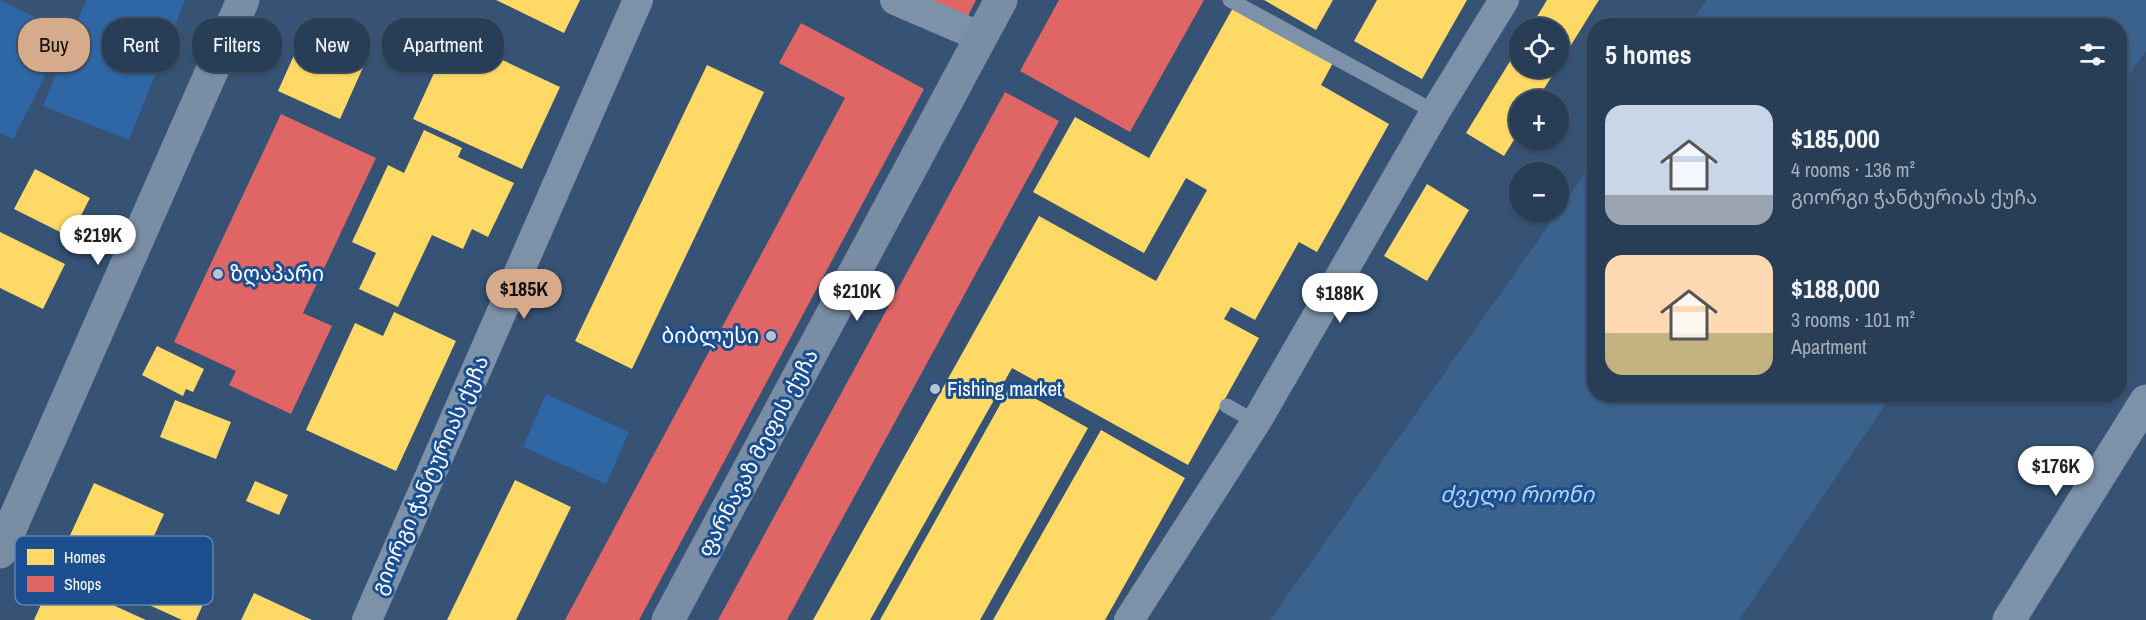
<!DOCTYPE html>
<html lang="en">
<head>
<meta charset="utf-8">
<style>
  body { margin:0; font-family:"Archivo Narrow","Noto Sans Georgian",sans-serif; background:#30455d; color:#f1f3f6; height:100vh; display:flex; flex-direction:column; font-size:22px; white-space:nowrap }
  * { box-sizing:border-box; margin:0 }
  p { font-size:20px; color:#a5aeba }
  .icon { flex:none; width:33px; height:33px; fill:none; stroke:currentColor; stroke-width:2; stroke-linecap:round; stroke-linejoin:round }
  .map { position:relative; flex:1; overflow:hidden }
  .side { position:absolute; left:1587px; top:18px; width:540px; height:384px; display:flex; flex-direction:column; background:#283e57; border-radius:24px; box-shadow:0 2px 4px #0004,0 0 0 2px #44576d }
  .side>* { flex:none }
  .hud { position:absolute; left:18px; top:18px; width:570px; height:54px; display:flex; gap:12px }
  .tools { position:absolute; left:1509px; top:18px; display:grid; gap:12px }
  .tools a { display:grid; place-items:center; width:60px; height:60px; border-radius:50%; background:#283e57; box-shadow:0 2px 4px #0004,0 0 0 2px #44576d; font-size:30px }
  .price { position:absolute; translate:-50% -51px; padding:0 14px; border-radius:21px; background:#fff; color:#222; font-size:20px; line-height:39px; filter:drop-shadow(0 2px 3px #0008) }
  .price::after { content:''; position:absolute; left:50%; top:36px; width:18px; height:14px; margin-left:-9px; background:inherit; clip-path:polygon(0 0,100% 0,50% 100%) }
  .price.current { background:#d6ab8b; color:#111 }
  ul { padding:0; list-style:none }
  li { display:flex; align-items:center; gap:18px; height:150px; padding:0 18px }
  li span { display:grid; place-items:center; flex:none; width:168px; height:120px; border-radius:18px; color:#555 }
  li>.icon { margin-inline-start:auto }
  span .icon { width:72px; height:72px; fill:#fffc; stroke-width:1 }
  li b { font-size:26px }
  h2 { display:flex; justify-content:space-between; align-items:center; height:72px; padding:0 18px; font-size:26px }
  .tag { padding:0 21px; border-radius:24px; background:#283e57; box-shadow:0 2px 4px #0004,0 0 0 2px #44576d; font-size:21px; line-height:54px }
  .tag.current { background:#d6ab8b; color:#111 }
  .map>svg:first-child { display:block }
</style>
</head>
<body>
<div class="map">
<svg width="2146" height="620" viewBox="0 0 2146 620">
  <rect width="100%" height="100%" fill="#365274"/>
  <path fill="#2f66a5" d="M0,0L67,33L13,139L0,133Z
    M86,0H185L129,140L43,106Z
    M546,394L629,432L606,484L523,447Z"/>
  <path fill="#3b618d" d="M1707,0H2146V51L2120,86V26L1689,25Z
    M1594,161V394L1892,395L1739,620H1270Z"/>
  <path fill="#ffd966" d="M496,0H580L564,33Z
    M1264,0H1333L1316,30Z
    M1377,0H1467L1422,79L1354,41Z
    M1547,0H1599L1558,66V28H1530Z
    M1234,6L1334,61L1321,85L1389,124L1317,252L1299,242L1255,320L1231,307L1224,319L1259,338L1188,465L1012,368L870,620H813L1039,216L1156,281L1207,190L1186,178L1144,253L1033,192L1075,117L1149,158Z
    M307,26L369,54L340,119L278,91Z
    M451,36L560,87L522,169L413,119Z
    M1520,45V68H1557L1537,100H1520V130L1504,156L1466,133Z
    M707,65L764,92L632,369L575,341Z
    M424,130L462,148L458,157L514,183L488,237L472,229L463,249L432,235L398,307L359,289L376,253L352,242L388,165L404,173Z
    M35,169L90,198L70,237L14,209Z
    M1427,184L1469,210L1427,281L1384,256Z
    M0,232L65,264L43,309L0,288Z
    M394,312L456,341L396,471L306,430L355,323L383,336Z
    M157,346L204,369L193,392L186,389L183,396L142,375Z
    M1011,385L1088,428L980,620H880Z
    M175,400L231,422L216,459L160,437Z
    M1101,430L1185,478L1105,620H993Z
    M515,480L571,507L516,620H447Z
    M255,481L288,495L279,515L246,501Z
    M94,483L164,514L137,573L67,542Z
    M162,572L208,593L196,620H182L147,604Z
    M53,578L146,620H34Z
    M254,593L312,620H241Z"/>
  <path fill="#e06666" d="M924,0H976L966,20Z
    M1059,0H1204L1130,132L1020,71Z
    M801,23L924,89L639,620H565L845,98L779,63Z
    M1005,92L1059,121L787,620H718Z
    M281,114L376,158L303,313L332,326L291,414L229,385L236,371L174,342Z"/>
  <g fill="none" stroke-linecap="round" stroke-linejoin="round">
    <path stroke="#7d92a8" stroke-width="15" d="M1230,0L1435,112
      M1227,406L1256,422"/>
    <path stroke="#7d92a8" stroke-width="30" d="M895,0L981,37
      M367,620L638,0
      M1129,620L1256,422L1435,112L1504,0"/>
    <path stroke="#7d92a8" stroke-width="33" d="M2009,620L2146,401"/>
    <path stroke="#798da4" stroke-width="33" d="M0,552L243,0
      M668,620L1001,0"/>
  </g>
  <g fill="#b9c2ce" stroke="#1b4f8f" stroke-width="2">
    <circle cx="218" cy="274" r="6"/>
    <circle cx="771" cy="336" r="6"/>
    <circle cx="935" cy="389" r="6"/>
  </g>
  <g text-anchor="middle" stroke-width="6" stroke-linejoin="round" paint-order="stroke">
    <g font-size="21" fill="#fff" stroke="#1b4f8f" text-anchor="start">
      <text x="230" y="281">ზღაპარი</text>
      <text x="759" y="343" text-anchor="end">ბიბლუსი</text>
      <text x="947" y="396">Fishing market</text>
    </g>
    <g font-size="21" fill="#fff" stroke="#1b4f8f">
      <text transform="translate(758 453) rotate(-62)" y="7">ფარნავაზ მეფის ქუჩა</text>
      <text transform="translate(430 475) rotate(-66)" y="7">გიორგი ჭანტურიას ქუჩა</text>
    </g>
    <g font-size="22" font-style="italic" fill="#b5d3f5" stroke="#1b4f8f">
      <text x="1517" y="502">ძველი რიონი</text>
    </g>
  </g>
  <rect x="15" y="536" width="198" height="69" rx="9" fill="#1b4f8f" stroke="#5f84b1" stroke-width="1.5"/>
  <rect x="27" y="549" width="27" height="16" fill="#ffd966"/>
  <rect x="27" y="576" width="27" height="16" fill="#e06666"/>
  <g font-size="16" fill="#fff">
    <text x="64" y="563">Homes</text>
    <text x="64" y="590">Shops</text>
  </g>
</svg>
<div class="tools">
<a><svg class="icon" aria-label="locate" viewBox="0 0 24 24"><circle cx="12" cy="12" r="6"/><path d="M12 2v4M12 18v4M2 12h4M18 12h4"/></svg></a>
<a>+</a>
<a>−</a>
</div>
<b class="price" style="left:98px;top:266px">$219K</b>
<b class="price current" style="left:524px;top:320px">$185K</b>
<b class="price" style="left:857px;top:322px">$210K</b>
<b class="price" style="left:1340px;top:324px">$188K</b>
<b class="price" style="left:2056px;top:497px">$176K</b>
<div class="hud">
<a class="tag current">Buy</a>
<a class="tag">Rent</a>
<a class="tag">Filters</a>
<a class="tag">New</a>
<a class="tag">Apartment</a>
</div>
<section class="side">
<h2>5 homes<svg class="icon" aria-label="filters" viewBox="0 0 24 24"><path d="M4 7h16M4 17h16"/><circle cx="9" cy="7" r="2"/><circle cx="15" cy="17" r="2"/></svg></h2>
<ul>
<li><span style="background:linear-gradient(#c9d6e8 75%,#9aa5b1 0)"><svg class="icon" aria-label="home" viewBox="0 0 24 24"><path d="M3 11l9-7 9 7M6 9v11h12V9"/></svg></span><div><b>$185,000</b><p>4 rooms · 136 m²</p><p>გიორგი ჭანტურიას ქუჩა</p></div></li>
<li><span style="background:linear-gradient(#ffd9b3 65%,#c2b280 0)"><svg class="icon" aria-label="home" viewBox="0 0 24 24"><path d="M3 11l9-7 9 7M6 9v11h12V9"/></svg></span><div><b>$188,000</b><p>3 rooms · 101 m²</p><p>Apartment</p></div></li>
</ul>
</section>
</div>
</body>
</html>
